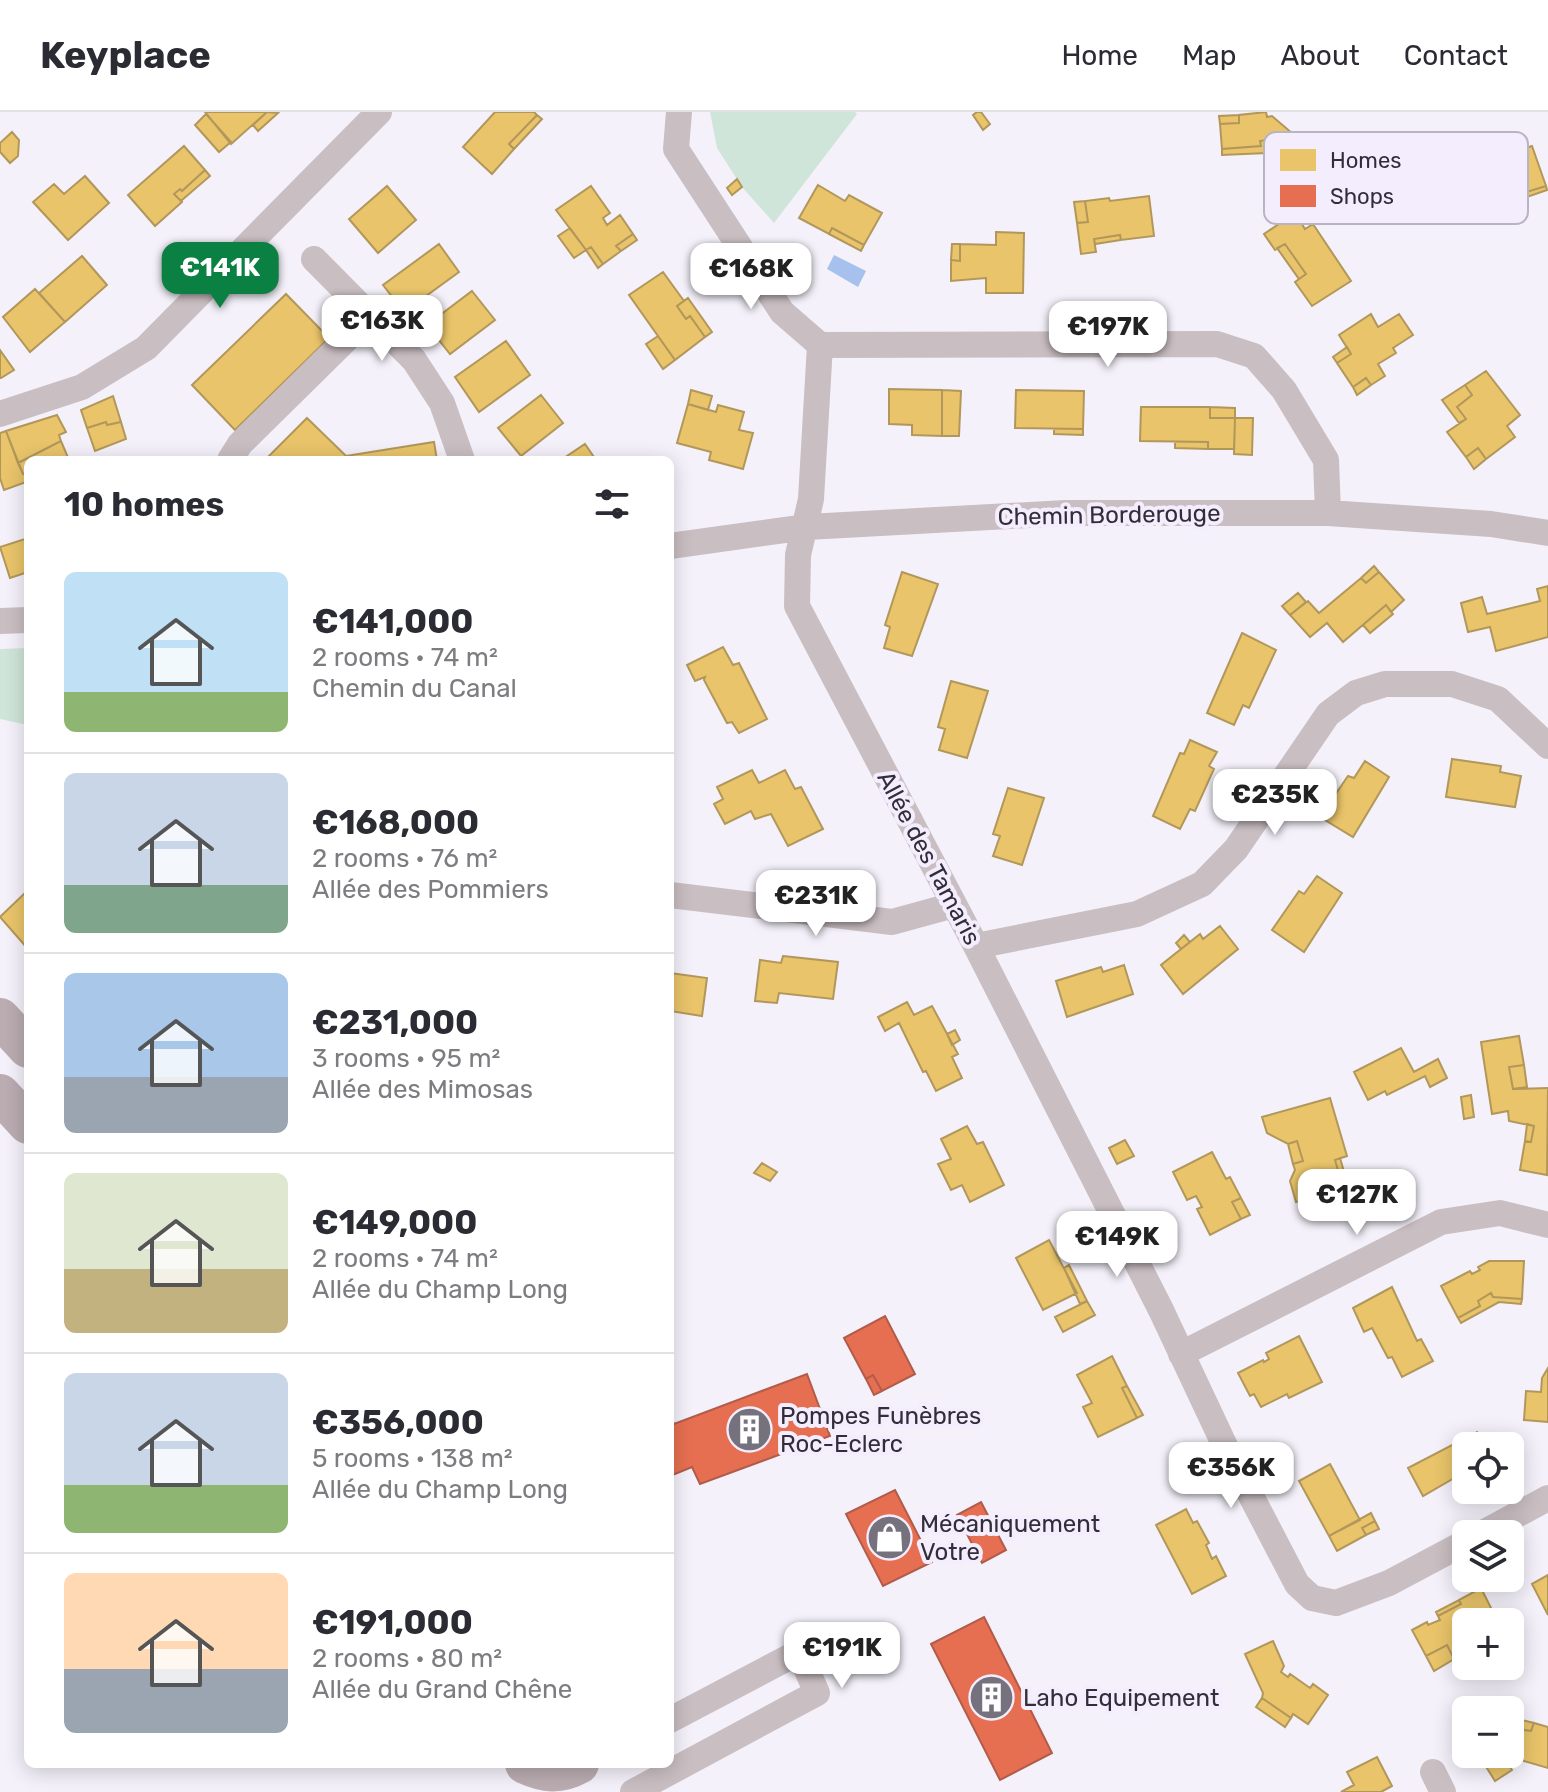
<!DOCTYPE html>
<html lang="en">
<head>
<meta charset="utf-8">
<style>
  body { margin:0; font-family:Rubik,sans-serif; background:#f2f2f3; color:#2b2b33; height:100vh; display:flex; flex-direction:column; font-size:30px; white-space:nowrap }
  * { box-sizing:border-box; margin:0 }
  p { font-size:26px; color:#7c7c81 }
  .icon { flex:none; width:44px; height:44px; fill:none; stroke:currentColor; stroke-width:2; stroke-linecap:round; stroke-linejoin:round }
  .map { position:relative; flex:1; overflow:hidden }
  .details { position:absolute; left:24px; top:344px; width:650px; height:1312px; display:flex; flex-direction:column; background:#fff; border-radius:12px; box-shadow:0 4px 20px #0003 }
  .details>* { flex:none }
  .tools { position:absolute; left:1452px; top:1320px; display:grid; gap:16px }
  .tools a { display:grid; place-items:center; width:72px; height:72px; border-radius:12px; background:#fff; box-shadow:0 4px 20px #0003; font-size:40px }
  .price { position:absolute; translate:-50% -68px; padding:0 18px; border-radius:16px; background:#fff; color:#222; font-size:26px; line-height:52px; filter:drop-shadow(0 2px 4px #0008) }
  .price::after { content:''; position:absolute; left:50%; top:48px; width:24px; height:18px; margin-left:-12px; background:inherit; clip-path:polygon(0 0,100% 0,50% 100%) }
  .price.selected { background:#0b8043; color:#fff }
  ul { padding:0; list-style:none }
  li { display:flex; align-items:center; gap:24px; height:200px; padding:0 40px }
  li+li { border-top:2px solid #e1e1e2 }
  li span { display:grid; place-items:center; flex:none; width:224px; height:160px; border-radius:12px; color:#555 }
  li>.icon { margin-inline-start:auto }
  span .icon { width:96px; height:96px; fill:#fffc; stroke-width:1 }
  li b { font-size:34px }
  h2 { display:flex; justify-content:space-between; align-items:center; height:96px; padding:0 40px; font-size:34px }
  header { display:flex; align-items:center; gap:48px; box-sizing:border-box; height:112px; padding:0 40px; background:#fff; border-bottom:2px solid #e1e1e2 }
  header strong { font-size:38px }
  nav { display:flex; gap:44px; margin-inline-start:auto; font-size:28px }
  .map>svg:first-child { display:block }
</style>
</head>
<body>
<header>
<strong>Keyplace</strong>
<nav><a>Home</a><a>Map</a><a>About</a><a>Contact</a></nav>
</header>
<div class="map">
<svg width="1548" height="1680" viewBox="0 0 1548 1680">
  <rect width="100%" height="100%" fill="#f4f1fa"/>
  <path fill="#d0e5d9" d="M710,0H855L857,2L774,111L742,75L717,36Z
    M28,536V613L0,607V537Z"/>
  <path fill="#a6c1ed" d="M834,143L866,159L858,175L827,157Z"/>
  <path fill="#e9c46a" stroke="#b2975b" stroke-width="2" d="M205,0H267L231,32Z
    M267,0L278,1L258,19L253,13Z
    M495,0H534L537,3L509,32L514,37L492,62L463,35Z
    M977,0H981L990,12L983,18L973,3Z
    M1266,0L1267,5L1272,4L1293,22L1303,21L1314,29L1287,64L1274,55L1280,48L1267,39V28L1260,29L1261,34L1222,37L1220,12L1239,11V3Z
    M206,2L231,30L219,40L195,13Z
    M537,3L542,7L514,37L509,32Z
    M1239,3V11L1220,12L1219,4Z
    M12,20L19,28L18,44L10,51L0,40V31Z
    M1267,28V41L1222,43V37L1261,34L1260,29Z
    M184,34L205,58L182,79L180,77L174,82L182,90L155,114L128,83Z
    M1532,34L1546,74L1520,82L1523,90L1502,97L1500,89L1487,93L1479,68L1462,73L1455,46L1479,38L1483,50Z
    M205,58L210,64L181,89L174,82L180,77L182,79Z
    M85,64L109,91L68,128L33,90L54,72L64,82Z
    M737,67L742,75L732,83L727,76Z
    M818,73L845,89L849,83L882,101L864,133L832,116L829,122L799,106Z
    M387,74L416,108L378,141L349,107Z
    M591,74L610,101L603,106L607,113L620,103L633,122L616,134L621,139L603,152L591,135L586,138L556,98Z
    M1546,74L1547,78L1521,87L1520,82Z
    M1149,84L1154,124L1121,128L1120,123L1094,127L1096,140L1081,142L1077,111L1088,110L1085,89L1109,86L1110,89Z
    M1085,89L1088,110L1077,111L1074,90Z
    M1295,101L1305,117L1313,112L1351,169L1312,194L1295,170L1306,162L1285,132L1275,138L1264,122Z
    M570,116L586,138L574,146L558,124Z
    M832,116L864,133L861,139L829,122Z
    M996,120L1024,121L1023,181H986V166L951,169V148L960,149V132L996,133Z
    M633,122L637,128L621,139L616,134Z
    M1120,123L1121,128L1095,132L1094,127Z
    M439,132L459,160L404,200L383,173Z
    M952,132H960V149L951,148Z
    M1285,132L1306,162L1299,167L1277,136Z
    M591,135L603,152L598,156L586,138Z
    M82,144L107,173L65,210L39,181Z
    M663,160L684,189L677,194L686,207L690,204L705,225L675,248L629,183Z
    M35,177L65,210L30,240L3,205Z
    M472,179L495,208L450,242L427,213Z
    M286,182L329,226L235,318L192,273Z
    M688,186L712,220L705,225L690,204L686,207L677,194Z
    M1371,202L1378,215L1399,202L1413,223L1393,236L1396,241L1378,252L1385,264L1371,273L1366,266L1353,275L1337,251L1351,242L1339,223Z
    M658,224L675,248L663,257L646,232Z
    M506,229L530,263L479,300L455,265Z
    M1347,235L1351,242L1337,251L1333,245Z
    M0,238L14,258L1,266H0Z
    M1486,259L1520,303L1507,314L1515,325L1486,347L1478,336L1466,345L1447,320L1466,307L1457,295L1472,283L1465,273Z
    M1366,266L1371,273L1357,283L1353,275Z
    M1465,273L1472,283L1457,295L1466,307L1459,311L1442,288Z
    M889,277L942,278V324L912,323V313L889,312Z
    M691,278L712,284L708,298L688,292Z
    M942,278L961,279L959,324H942Z
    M1016,278L1084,279L1083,317L1015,316Z
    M541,283L563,311L521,344L498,316Z
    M113,284L121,310L107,313L106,310L87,316L81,298Z
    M688,292L716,300L718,293L744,300L739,318L753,321L743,357L709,348L711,340L677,331Z
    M1141,295H1210V306H1235L1234,337H1208V330L1140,329Z
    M1210,295L1235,296V306H1210Z
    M57,303L66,320L59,323L61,329L18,351L6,319Z
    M307,306L346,344L434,330L437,348H265Z
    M1235,306H1253L1252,343L1234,342Z
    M106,310L107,313L121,310L126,327L95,339L87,316Z
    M1054,317H1083V323L1054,322Z
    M6,319L23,362L28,360V375L26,370L4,378L0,366V321Z
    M61,329L69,348H28V360L23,362L18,351Z
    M1175,330H1208V337L1175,336Z
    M585,332L596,348H561Z
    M1478,336L1486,347L1474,357L1466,345Z
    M28,426V460L10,466L0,435Z
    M1374,454L1379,460L1366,471L1361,466Z
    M902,460L938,472L912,544L884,536L890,515L885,513Z
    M1379,460L1404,488L1391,500L1386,493L1343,530L1327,511L1310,525L1290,503L1308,489L1319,501L1361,466L1366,471Z
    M1548,474V525L1496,539L1490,515L1468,520L1461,491L1482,485L1487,502L1540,489L1537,477Z
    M1298,481L1306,490L1290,503L1282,494Z
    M1386,493L1393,502L1370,521L1363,513Z
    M1242,521L1276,538L1249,596L1243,593L1234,613L1207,601Z
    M723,535L733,553L739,551L767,607L739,621L732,610L727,611L704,568L705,565L695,569L687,553Z
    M951,569L988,579L967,646L939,638L945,617L938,615Z
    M1190,628L1217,640L1209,654L1214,657L1195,699L1190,697L1180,717L1153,704L1180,641L1184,642Z
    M1452,647L1501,654L1500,660L1521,664L1515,695L1446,685Z
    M1365,649L1389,665L1353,725L1320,705L1348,664L1354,666Z
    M752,658L759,671L785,658L795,677L801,675L823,717L788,734L771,702L755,707L751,699L725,712L714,692L723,687L717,675Z
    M1008,676L1044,686L1022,753L993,744L1000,724L993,722Z
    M1317,764L1342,781L1304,840L1272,818L1299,779L1304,782Z
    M28,778V837L0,805Z
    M1220,814L1238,837L1183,882L1161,853L1200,822L1203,827Z
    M1184,823L1190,830L1181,837L1176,831Z
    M783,844L838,850L833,887L779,881L777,891L755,889L760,848L781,851Z
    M1124,853L1133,882L1067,905L1056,869L1101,855L1103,860Z
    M670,861L707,866L702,904L670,899Z
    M907,890L914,903L932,894L958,942L952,945L962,966L936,979L926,959L923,960L899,911L885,919L878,905Z
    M955,918L960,928L952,933L947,922Z
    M1519,924L1524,953L1509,955L1513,977L1548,976L1547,1063L1520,1058L1525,1029L1531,1030L1534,1014L1509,1009L1508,999L1492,1002L1481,930Z
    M1401,936L1414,960L1438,947L1447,966L1430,975L1425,964L1387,983L1385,979L1368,988L1354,960Z
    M1524,953L1527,975L1513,977L1509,955Z
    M1471,983L1474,1005L1464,1007L1461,985Z
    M1330,986L1347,1044L1335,1048L1340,1065L1324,1070L1327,1082L1296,1090L1290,1069L1295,1058L1293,1052L1303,1049L1297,1029L1288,1032L1267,1021L1262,1005Z
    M1527,1012L1534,1014L1531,1030L1525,1029Z
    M967,1014L977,1032L983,1030L1004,1073L970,1090L962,1073L951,1078L938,1052L951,1047L941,1027Z
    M1125,1028L1134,1044L1117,1052L1109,1036Z
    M1297,1029L1303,1049L1293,1052L1288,1032Z
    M1212,1040L1226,1067L1230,1065L1241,1086L1232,1090L1241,1107L1210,1123L1197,1097L1202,1095L1196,1084L1187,1088L1173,1060Z
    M1340,1046L1350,1080L1328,1087L1324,1070L1340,1065L1335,1048Z
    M762,1051L777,1060L770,1069L754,1061Z
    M1241,1086L1250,1103L1241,1107L1232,1090Z
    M1049,1128L1077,1181L1043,1198L1016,1146Z
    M1489,1149H1524L1522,1187L1493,1185L1491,1181L1478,1189L1480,1194L1458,1206L1441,1174L1470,1159L1472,1162L1480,1158L1478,1155Z
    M1069,1153L1087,1189L1080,1192L1064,1156Z
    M1392,1175L1417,1229L1421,1227L1433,1249L1402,1265L1392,1245L1388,1246L1372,1216L1364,1220L1353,1196Z
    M1491,1181L1493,1185L1522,1187L1521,1192L1499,1190L1461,1211L1458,1206L1480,1194L1478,1189Z
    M1087,1189L1095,1203L1063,1220L1055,1205Z
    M1299,1224L1322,1270L1289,1286L1287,1282L1261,1295L1254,1282L1250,1284L1238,1261L1263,1248L1264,1250L1269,1247L1266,1241Z
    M1112,1244L1127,1274L1122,1276L1137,1306L1098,1325L1083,1295L1092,1291L1077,1263Z
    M1548,1256V1310L1524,1308L1526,1279L1541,1280L1542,1266Z
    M1127,1274L1143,1303L1137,1306L1122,1276Z
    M1477,1320L1484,1334H1466V1366L1463,1361L1423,1384L1408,1356Z
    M1330,1352L1360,1408L1329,1424L1299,1369Z
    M1186,1397L1193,1411L1197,1409L1209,1431L1206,1433L1212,1447L1216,1444L1226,1464L1192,1482L1156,1413Z
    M1371,1401L1375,1409L1362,1416L1366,1423L1337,1439L1329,1424Z
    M1375,1409L1379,1417L1366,1423L1362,1416Z
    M1548,1463V1503L1532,1472Z
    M1481,1476L1498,1510H1466V1541L1454,1547L1447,1533L1426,1544L1412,1518L1427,1510L1428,1513L1440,1508L1438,1504L1461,1492L1459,1488Z
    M1459,1488L1461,1492L1438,1504L1436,1500Z
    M1273,1529L1284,1554L1281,1560L1288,1565L1290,1562L1310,1576L1313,1572L1328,1583L1308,1612L1293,1602L1291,1606L1262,1586L1263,1581L1245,1542Z
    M1447,1533L1454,1547L1434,1559L1426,1544Z
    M1262,1586L1291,1606L1285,1615L1256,1595Z
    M1518,1607L1524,1618L1531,1619L1534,1611L1548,1615V1656L1517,1647L1508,1652L1512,1658L1495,1669L1478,1642H1510V1612Z
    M1518,1607L1534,1611L1531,1619L1524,1618Z
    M1377,1645L1392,1674L1381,1680H1341L1354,1673L1347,1660Z"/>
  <path fill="#e76f51" stroke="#b15c4a" stroke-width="2" d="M885,1204L915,1262L882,1279L873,1263L866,1267L844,1226Z
    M807,1262L830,1324L700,1372L692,1355L670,1364V1302L674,1312Z
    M873,1263L882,1279L874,1283L866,1267Z
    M895,1378L932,1450L883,1474L846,1402Z
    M981,1390L1006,1438L982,1451L957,1403Z
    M984,1505L1052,1641L1000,1668L931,1532Z"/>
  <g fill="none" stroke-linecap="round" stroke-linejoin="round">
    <path stroke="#c9bec2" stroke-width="26" d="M679,0L676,37L782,200L820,233L811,387L798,443L797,494L976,834L1161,1198L1224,1332L1297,1472L1312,1486L1336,1491L1389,1471L1466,1430
      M314,147L414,248L442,291L462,348
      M820,233L1217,232L1254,244L1284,278L1326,348L1328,401
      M0,302L82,275L146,236L379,0
      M230,348L240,332L371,203
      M670,434L807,415L1066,401H1328L1491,412L1548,421
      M0,509L28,508
      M670,783L892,810L954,793
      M976,834L1137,802L1202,772L1236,737L1328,602L1356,581L1385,572H1452L1498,587L1548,634
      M1181,1242L1441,1110L1500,1101L1548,1113
      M1481,1422L1548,1386
      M1433,1660L1443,1680
      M633,1680L817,1581L799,1540L670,1608"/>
    <path stroke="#baacb1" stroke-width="40" d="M0,906L28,936
      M0,982L28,1012
      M525,1652C545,1661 559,1663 579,1652"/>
  </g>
  <defs>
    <symbol id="building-disc" viewBox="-11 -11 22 22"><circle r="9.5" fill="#76727d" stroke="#f3edfe"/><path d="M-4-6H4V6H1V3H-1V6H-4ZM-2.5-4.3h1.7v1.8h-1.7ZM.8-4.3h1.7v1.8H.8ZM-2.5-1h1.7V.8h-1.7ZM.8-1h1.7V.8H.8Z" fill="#fff"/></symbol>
    <symbol id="shop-disc" viewBox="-11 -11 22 22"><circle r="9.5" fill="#76727d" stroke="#f3edfe"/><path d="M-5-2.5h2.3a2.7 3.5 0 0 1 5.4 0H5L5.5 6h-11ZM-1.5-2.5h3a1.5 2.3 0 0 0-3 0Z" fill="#fff"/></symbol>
  </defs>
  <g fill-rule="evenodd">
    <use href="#building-disc" x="724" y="1292" width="51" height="51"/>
    <use href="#shop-disc" x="864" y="1400" width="51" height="51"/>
    <use href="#building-disc" x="966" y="1560" width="51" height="51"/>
  </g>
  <g text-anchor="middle" stroke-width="8" stroke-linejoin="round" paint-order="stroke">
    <g font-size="24" fill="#322e39" stroke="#f3edfe">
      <text transform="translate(1109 403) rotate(-1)" y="8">Chemin Borderouge</text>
      <text transform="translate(929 746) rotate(62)" y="8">Allée des Tamaris</text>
    </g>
    <g font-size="24" fill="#322e39" stroke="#f3edfe" text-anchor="start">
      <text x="780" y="1312">Pompes Funèbres<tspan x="780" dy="28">Roc-Eclerc</tspan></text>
      <text x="920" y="1420">Mécaniquement<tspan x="920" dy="28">Votre</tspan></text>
      <text x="1023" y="1594">Laho Equipement</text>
    </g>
  </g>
  <rect x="1264" y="20" width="264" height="92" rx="12" fill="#f3edfe" stroke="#b9b4c3" stroke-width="2"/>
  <rect x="1280" y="37" width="36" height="22" fill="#e9c46a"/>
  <rect x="1280" y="73" width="36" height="22" fill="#e76f51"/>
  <g font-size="22" fill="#322e39">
    <text x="1330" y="56">Homes</text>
    <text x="1330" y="92">Shops</text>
  </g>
</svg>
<div class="tools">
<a><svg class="icon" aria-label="locate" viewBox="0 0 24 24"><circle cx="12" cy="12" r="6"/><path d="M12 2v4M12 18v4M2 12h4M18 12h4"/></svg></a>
<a><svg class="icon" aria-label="layers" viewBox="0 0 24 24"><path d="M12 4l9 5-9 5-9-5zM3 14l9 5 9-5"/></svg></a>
<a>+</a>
<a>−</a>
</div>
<b class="price selected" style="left:220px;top:198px">€141K</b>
<b class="price" style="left:751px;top:199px">€168K</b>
<b class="price" style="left:382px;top:251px">€163K</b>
<b class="price" style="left:1108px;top:257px">€197K</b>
<b class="price" style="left:1275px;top:725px">€235K</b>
<b class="price" style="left:816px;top:826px">€231K</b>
<b class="price" style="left:1357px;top:1125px">€127K</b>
<b class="price" style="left:1117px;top:1167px">€149K</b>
<b class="price" style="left:1231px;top:1398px">€356K</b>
<b class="price" style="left:842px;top:1578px">€191K</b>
<section class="details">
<h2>10 homes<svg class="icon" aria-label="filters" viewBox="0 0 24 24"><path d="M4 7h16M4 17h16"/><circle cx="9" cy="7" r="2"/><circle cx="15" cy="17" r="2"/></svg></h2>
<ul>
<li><span style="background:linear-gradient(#bfe0f5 75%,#8fb573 0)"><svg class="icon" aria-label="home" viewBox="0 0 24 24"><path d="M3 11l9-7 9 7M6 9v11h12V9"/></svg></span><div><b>€141,000</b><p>2 rooms · 74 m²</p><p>Chemin du Canal</p></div></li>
<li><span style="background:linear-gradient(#c9d6e8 70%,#7fa58c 0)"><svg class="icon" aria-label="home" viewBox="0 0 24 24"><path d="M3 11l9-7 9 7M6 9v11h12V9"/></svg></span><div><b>€168,000</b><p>2 rooms · 76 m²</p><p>Allée des Pommiers</p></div></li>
<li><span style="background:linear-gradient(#a9c7e8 65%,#9aa5b1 0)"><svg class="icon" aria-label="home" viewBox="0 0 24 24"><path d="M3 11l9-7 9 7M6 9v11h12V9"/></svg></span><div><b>€231,000</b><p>3 rooms · 95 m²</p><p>Allée des Mimosas</p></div></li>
<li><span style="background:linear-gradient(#dfe7d0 60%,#c2b280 0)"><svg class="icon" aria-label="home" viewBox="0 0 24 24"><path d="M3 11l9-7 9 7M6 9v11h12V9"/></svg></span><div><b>€149,000</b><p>2 rooms · 74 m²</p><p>Allée du Champ Long</p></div></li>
<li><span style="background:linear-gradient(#c9d6e8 70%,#8fb573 0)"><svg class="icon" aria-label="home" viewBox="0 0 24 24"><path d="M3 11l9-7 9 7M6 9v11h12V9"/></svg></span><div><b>€356,000</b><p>5 rooms · 138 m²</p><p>Allée du Champ Long</p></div></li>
<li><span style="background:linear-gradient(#ffd9b3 60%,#9aa5b1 0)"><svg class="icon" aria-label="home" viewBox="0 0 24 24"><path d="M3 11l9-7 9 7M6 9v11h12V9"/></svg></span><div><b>€191,000</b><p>2 rooms · 80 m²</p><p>Allée du Grand Chêne</p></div></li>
</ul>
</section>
</div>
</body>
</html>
